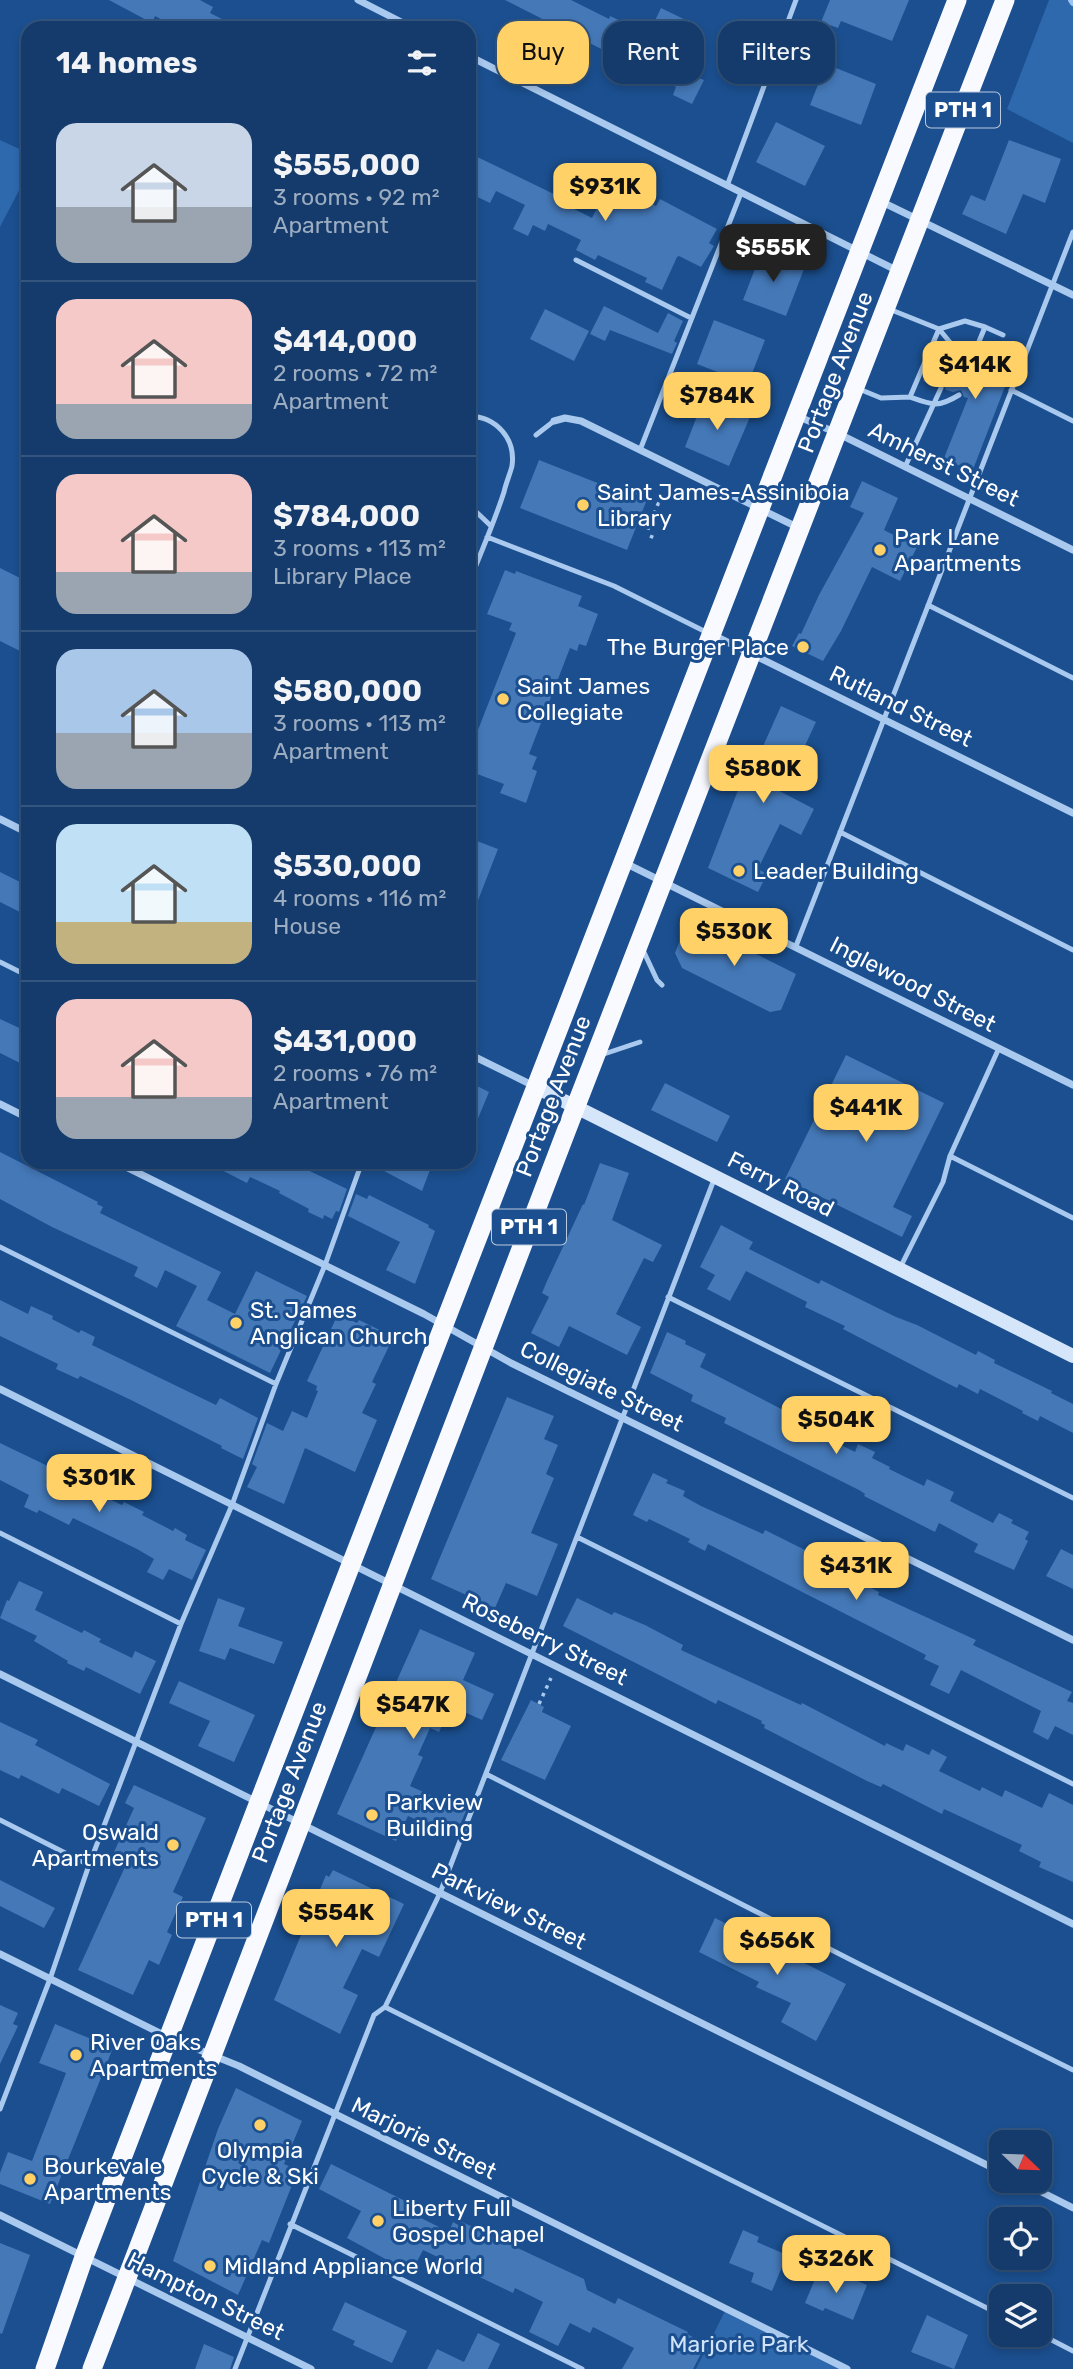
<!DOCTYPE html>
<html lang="en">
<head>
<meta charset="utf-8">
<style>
  body { margin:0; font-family:Rubik,sans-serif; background:#214673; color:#f1f3f6; height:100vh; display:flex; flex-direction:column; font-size:26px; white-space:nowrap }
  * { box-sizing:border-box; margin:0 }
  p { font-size:23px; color:#9dadc1 }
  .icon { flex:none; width:38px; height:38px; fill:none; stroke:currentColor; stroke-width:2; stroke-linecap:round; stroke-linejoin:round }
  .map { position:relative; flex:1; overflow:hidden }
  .details { position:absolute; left:21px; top:21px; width:455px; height:1148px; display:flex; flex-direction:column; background:#143b6b; border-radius:21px; box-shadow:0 4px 10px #0003,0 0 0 2px #33557e }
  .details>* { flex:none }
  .top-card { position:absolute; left:497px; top:21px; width:471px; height:63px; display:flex; gap:14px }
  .needle { width:46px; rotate:113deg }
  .controls { position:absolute; left:989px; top:2130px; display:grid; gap:14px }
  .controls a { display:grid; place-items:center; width:63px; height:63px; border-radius:14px; background:#143b6b; box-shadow:0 4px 10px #0003,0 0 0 2px #33557e; font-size:35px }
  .price { position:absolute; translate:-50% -60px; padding:0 16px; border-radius:14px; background:#ffd166; color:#111; font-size:23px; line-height:46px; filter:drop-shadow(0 2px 4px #0008) }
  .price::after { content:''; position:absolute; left:50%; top:42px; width:21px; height:16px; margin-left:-10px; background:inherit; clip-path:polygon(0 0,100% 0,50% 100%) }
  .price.on { background:#222; color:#fff }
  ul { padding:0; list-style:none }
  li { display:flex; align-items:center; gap:21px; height:175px; padding:0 35px }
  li+li { border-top:2px solid #33557e }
  li span { display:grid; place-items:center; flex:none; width:196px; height:140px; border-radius:21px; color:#555 }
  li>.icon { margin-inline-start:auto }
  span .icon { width:84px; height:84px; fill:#fffc; stroke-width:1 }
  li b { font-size:30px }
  h2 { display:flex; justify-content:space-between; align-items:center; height:84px; padding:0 35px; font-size:30px }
  .pill { padding:0 24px; border-radius:21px; background:#143b6b; box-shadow:0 4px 10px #0003,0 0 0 2px #33557e; font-size:24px; line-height:63px }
  .pill.on { background:#ffd166; color:#111 }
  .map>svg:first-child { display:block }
</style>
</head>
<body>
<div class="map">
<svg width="1073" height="2369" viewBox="0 0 1073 2369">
  <rect width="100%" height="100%" fill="#1b4f8f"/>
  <path fill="#2e69ad" d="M1049,0H1073V143L1007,109Z
    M0,140L28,153V173L0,227Z
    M726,2309L847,2369H696Z"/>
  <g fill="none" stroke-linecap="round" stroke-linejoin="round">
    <path stroke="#9cc4f0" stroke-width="6" d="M1071,0L1073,3"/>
  </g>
  <path fill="#4478b7" d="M109,0H200L213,7L210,13L240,28H178L155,16L152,23Z
    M505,0H571L609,19L610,16L623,22L625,19L650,31L661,8L694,24L680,52L705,65L699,78L704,80L692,104L673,95L676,87Z
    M830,0H909L892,41L841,21L838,28L821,22Z
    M826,64L876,84L861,125L810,105Z
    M776,122L825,146L805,186L756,162Z
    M1009,140L1061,159L1045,203L1023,194L1006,234L962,214L971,195L985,201Z
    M469,153L562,198L560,202L592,218L613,176L633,185L629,192L656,206L660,199L717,229L709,243L714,246L701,267L679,256L677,257L662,290L645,282L647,278L598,255L595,260L576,250L581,240L548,224L545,231L533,225L528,236L513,229L525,205L496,191L490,203L469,193Z
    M761,253L804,269L786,316L743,300Z
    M604,306L658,333L668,313L683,321L674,341L677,343L672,354L610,330L605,341L590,334Z
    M545,309L589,331L574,361L530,339Z
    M714,320L765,340L748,384L697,364Z
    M990,341L1018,353L972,472L944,458L968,398L964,397L961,390L953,392L946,390L943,383L936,386L923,381L932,360L943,364L946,371L953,368L961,371L962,376L965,378L971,375L976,377Z
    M704,398L750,417L729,466L685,447Z
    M539,460L646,502L627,550L520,508Z
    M862,481L898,498L884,530L917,547L900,581L872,567L841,631L823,661L792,646L799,633L801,634L819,595L864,513L850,507Z
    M0,568L24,580L22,584L28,587V655L0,641Z
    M505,570L515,574L516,571L582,596L578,606L598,614L586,646L579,644L577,651L570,648L529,754L537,757L532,769L537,771L526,803L500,793L504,784L469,771V738L474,740L516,633L509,630L512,623L487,614Z
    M781,706L816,722L796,765L779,757L766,784L814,809L801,835L780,824L758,869L767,874L758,892L708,868L750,759L756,762Z
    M469,838L498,849L470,921H469Z
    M0,872L28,886V916L0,902Z
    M692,922L796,974L781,1010L770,1012L682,968L675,953L685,927Z
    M0,1019L28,1032V1067L0,1053Z
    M846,1055L944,1103L893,1207L912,1216L902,1237L785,1179Z
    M469,1082L489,1092L469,1140Z
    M665,1083L730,1116L717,1142L651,1110Z
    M0,1152L98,1202L97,1204L103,1207L100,1213L221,1272L207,1300L235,1314L256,1271L307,1296L270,1373L176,1326L197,1286L165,1270L157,1288L134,1276L138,1267L52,1227L0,1199Z
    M206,1162H291L347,1189L339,1212L336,1211L332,1219L324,1215L323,1219L308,1212L309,1209L279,1193L280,1191L250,1177L247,1183Z
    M367,1162H433L422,1191Z
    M600,1163L629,1173L612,1220L662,1245L653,1262L644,1258L616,1314L641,1327L627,1355L569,1326L559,1347L531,1333L549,1297L542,1293L547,1281L583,1204L584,1205Z
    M356,1194L367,1199L369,1195L429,1225L428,1227L435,1231L415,1284L386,1270L400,1242L348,1216Z
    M721,1225L753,1242L749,1249L819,1284L821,1280L896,1317L917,1325L976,1355L978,1351L995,1360L994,1363L1052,1391L1051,1393L1073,1404V1433L1040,1416L1038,1421L1022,1413L1023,1411L980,1389L978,1394L959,1384L957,1388L941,1380L843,1329L845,1326L805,1307L807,1302L746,1271L730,1301L707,1289L715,1275L700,1267Z
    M0,1300L28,1314L31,1306L53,1316L52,1319L79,1333L81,1330L95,1337L92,1345L189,1392L216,1405L220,1398L258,1418L243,1459L221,1448L222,1446L129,1399L80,1376L78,1379L56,1369L58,1364L0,1336Z
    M338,1314L357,1323L359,1320L384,1332L382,1336L390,1339L387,1345L389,1346L372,1382L376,1384L362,1413L377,1420L355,1472L305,1448L284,1504L247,1487L257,1467L252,1464L267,1423L283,1431L292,1411L307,1418L318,1391L316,1390L317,1386L307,1381Z
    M667,1332L686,1341L685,1344L706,1354L700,1367L787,1412L785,1417L855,1452L858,1444L875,1452L872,1458L890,1467L889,1469L924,1486L927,1479L954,1492L950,1501L993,1523L999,1513L1013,1520L1011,1523L1029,1532L1025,1539L1028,1541L1014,1570L974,1552L978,1544L939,1523L935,1532L864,1496L865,1494L859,1490L724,1423L726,1418L691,1401L693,1395L650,1373Z
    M507,1397L554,1416L544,1439L558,1445L546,1474L554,1478L531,1533L558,1544L537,1596L506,1583L495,1608L431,1579Z
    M0,1443L81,1482L80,1485L122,1505L124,1502L144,1512L142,1515L173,1531L175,1528L187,1535L185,1540L206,1550L192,1580L169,1569L163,1580L147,1572L154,1559L137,1549L73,1518L69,1525L39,1510L37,1513L24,1507L29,1495L0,1480Z
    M653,1473L668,1480L666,1483L685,1491L683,1496L701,1506L763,1534L765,1530L803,1549L859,1578L858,1581L879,1592L878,1595L976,1640L973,1645L1072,1692L1067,1701L1073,1703V1735L1055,1726L1048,1740L1033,1732L1041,1711L961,1670L949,1694L930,1685L939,1666L924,1659L926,1655L708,1544L705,1551L688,1542L690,1539L649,1519L647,1522L633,1515Z
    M1061,1549L1073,1555V1589L1046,1576Z
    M19,1581L43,1592L35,1610L82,1633L84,1630L101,1639L99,1642L132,1658L135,1651L156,1661L140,1694L86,1667L84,1671L67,1663L68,1661L34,1641L37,1636L0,1618L7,1600L9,1601Z
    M218,1598L245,1608L238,1626L283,1642L274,1664L230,1648L225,1660L199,1651Z
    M577,1598L612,1615L614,1612L645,1625L683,1645L681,1650L801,1705L802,1703L885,1746L886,1743L903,1751L906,1744L929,1755L932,1749L947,1757L939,1771L980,1791L982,1787L1002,1797L1005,1790L1042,1808L1049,1793L1073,1805V1882L1039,1867L1041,1862L1019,1851L1022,1845L944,1809L942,1814L883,1784L881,1787L867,1781L764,1728L765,1725L761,1723L762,1721L718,1700L716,1704L563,1626Z
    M420,1629L475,1653L463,1680L494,1694L482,1720L451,1706L439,1732L430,1728L418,1755L423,1757L410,1786L466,1811L455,1837L408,1816L396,1841L337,1814Z
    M179,1681L255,1715L234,1762L198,1746L210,1721L169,1703Z
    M531,1700L544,1707L542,1712L571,1726L545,1780L501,1760Z
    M0,1722L38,1740L35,1745L110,1784L99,1806L62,1788L59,1794L21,1775L19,1779L0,1770Z
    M134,1785L206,1818L173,1892L183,1897L167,1932L172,1935L159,1965L149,1960L133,1995L78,1970L129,1858L114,1852L134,1808L125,1803Z
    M333,1870L404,1904L379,1957L362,1949L343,1988L358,1995L340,2034L274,2000L326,1875L329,1877Z
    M0,1880L55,1908L44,1928L0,1906Z
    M715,1918L846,1984L816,2041L781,2022L791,2003L756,1987L759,1982L699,1952Z
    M0,2005L18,2013L13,2024L18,2026L0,2064Z
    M55,2024L113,2048L50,2204L0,2184V2173L8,2152L32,2161L66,2073L39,2063Z
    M236,2088L302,2121L284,2164L298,2170L269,2243L262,2240L238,2295L173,2261L218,2129Z
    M331,2164L409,2203L405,2210L449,2232L453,2222L460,2226L462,2222L584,2279L587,2290L615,2304L618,2298L688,2332L687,2334L706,2344L693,2369H622L634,2348L593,2327L590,2333L570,2323L558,2346L529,2332L543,2302L515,2288L513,2293L423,2250L411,2273L347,2238L361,2211L319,2189Z
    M743,2230L759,2237L757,2242L787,2255L772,2291L751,2282L754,2273L729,2263Z
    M0,2243L30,2255L2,2334L0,2333Z
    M818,2272L844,2282L846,2276L867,2285L853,2320L825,2308L823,2311L805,2303Z
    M345,2302L407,2331L392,2363L353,2345L355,2341L332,2330Z
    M927,2315L968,2335L954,2369L911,2352Z
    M478,2333L500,2344L488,2369H427L437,2349L464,2362Z
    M204,2344L234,2357L230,2369H195Z"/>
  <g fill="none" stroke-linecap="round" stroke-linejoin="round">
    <path stroke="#a9c9ee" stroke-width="3.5" stroke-dasharray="3.5 5" stroke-linecap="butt" d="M639,492L637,496L658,504L646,534
      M650,536L657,539
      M539,1704L551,1678"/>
    <path stroke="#a9c9ee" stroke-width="5" d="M727,186L796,0
      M576,260L691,318
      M889,309L939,329L910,397C932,405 938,408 959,395
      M948,366L953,346L939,329L965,321L985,327
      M966,373L985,327L1003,335
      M859,389L881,398L910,397
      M1011,390L1073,421
      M469,416C496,417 516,438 512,466C510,474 506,483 504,492C494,523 481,552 469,583
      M536,435L554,421
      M640,450L741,193
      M905,467L941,388
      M469,505L491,526
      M487,537L614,586L708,633
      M928,605L1073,678
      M469,675L471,679
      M840,832L1073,950
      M796,946L1073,232
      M642,948L657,980L662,985
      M0,962L28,976
      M601,1055L640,1042
      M950,1156L1073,1218
      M0,1247L276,1384
      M900,1268L943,1182L950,1156L999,1048
      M668,1297L1073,1498
      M0,1533L181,1624
      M577,1537L1073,1784
      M486,1774L863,1966L1073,2070
      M0,1820L89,1865
      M385,2007L1001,2315
      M0,2109L50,1979L89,1865L181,1624L232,1505L276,1384L325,1265L362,1162
      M290,2224L582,2369
      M1040,2334L1073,2351
      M235,2369L374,2015L385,2007L440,1893L715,1177"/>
    <path stroke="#a9c9ee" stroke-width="7" d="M358,0L413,28
      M469,56L900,272
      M880,201L1073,295
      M797,416L837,433L1073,550
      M554,421L565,418L581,421L797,527
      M711,634L1073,813
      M0,819L28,833
      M625,863L1073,1085
      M469,1054L534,1086
      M0,1104L28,1118
      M116,1162L424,1314L511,1363L1073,1640
      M0,1389L1073,1924
      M0,1674L1001,2172
      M0,1954L170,2038L239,2066L847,2369
      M1018,2180L1073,2208
      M0,2215L311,2369"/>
    <path stroke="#d6e6fa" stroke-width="14" d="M536,1087L1073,1356"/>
    <path stroke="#f8faff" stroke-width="19" d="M45,2369L84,2257L259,1802L957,0
      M92,2369L567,1129L1005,0"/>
  </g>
  <g fill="#ffd166" stroke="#1b4f8f" stroke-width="2.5">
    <circle cx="583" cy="505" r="7"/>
    <circle cx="880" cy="550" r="7"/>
    <circle cx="803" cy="647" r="7"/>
    <circle cx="503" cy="699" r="7"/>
    <circle cx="739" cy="871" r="7"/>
    <circle cx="236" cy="1323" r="7"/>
    <circle cx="372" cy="1815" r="7"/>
    <circle cx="173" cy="1845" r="7"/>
    <circle cx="76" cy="2055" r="7"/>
    <circle cx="260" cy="2125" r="7"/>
    <circle cx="30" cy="2179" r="7"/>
    <circle cx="378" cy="2221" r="7"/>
    <circle cx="210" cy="2266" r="7"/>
  </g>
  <g text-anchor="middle" stroke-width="6" stroke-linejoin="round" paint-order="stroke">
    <g fill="#1b4f8f" stroke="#bbcadd" stroke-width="2">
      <rect x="926" y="92.5" width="74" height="35" rx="5"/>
      <rect x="492" y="1209.5" width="74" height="35" rx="5"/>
      <rect x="177" y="1902.5" width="74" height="35" rx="5"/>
    </g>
    <g font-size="21" font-weight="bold" fill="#fff">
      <text x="963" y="117">PTH 1</text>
      <text x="529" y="1234">PTH 1</text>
      <text x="214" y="1927">PTH 1</text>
    </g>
    <g font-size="23" fill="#fff" stroke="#1b4f8f">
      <text transform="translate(835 372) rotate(-69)" y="8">Portage Avenue</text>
      <text transform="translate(944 464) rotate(26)" y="8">Amherst Street</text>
      <text transform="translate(901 706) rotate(26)" y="8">Rutland Street</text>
      <text transform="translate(913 984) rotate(27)" y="8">Inglewood Street</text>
      <text transform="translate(553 1096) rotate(-69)" y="8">Portage Avenue</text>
      <text transform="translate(781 1184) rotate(27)" y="8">Ferry Road</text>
      <text transform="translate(602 1386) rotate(26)" y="8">Collegiate Street</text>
      <text transform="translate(545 1639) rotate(26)" y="8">Roseberry Street</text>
      <text transform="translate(289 1782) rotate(-69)" y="8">Portage Avenue</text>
      <text transform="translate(509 1906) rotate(26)" y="8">Parkview Street</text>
      <text transform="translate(424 2138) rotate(26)" y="8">Marjorie Street</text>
      <text transform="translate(206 2296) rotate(26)" y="8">Hampton Street</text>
    </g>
    <g font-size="23" fill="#fff" stroke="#1b4f8f" text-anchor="start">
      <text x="597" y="500">Saint James-Assiniboia<tspan x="597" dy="26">Library</tspan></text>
      <text x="894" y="545">Park Lane<tspan x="894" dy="26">Apartments</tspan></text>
      <text x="789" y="655" text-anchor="end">The Burger Place</text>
      <text x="517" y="694">Saint James<tspan x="517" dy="26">Collegiate</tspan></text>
      <text x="753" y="879">Leader Building</text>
      <text x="250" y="1318">St. James<tspan x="250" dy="26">Anglican Church</tspan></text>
      <text x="386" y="1810">Parkview<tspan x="386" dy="26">Building</tspan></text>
      <text x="159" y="1840" text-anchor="end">Oswald<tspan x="159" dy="26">Apartments</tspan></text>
      <text x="90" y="2050">River Oaks<tspan x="90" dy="26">Apartments</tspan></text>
      <text x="260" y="2158" text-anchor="middle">Olympia<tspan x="260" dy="26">Cycle &amp; Ski</tspan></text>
      <text x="44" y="2174">Bourkevale<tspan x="44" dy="26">Apartments</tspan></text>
      <text x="392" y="2216">Liberty Full<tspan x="392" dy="26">Gospel Chapel</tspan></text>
      <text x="224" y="2274">Midland Appliance World</text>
    </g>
    <g font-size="23" fill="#cfe3fa" stroke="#1b4f8f">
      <text x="739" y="2352">Marjorie Park</text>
    </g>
  </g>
</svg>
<div class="controls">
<a><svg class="needle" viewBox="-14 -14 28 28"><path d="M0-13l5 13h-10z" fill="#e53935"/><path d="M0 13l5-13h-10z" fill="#9dadc1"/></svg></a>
<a><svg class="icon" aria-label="locate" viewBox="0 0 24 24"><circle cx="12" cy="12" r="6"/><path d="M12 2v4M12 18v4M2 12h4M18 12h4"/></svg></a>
<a><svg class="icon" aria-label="layers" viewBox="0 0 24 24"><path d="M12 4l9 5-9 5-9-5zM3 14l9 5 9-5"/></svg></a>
</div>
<b class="price" style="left:605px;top:223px">$931K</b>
<b class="price on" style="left:773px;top:284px">$555K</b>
<b class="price" style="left:975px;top:401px">$414K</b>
<b class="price" style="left:717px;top:432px">$784K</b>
<b class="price" style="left:763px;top:805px">$580K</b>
<b class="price" style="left:734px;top:968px">$530K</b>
<b class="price" style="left:866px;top:1144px">$441K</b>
<b class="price" style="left:836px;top:1456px">$504K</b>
<b class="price" style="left:99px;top:1514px">$301K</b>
<b class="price" style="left:856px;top:1602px">$431K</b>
<b class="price" style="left:413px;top:1741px">$547K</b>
<b class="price" style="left:336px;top:1949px">$554K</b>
<b class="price" style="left:777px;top:1977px">$656K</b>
<b class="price" style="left:836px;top:2295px">$326K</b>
<div class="top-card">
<a class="pill on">Buy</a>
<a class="pill">Rent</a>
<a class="pill">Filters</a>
</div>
<section class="details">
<h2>14 homes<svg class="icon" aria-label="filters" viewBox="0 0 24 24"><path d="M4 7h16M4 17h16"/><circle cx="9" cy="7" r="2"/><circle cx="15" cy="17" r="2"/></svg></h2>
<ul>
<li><span style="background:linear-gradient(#c9d6e8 60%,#9aa5b1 0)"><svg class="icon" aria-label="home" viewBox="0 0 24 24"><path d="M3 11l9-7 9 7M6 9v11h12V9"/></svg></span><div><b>$555,000</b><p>3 rooms · 92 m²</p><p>Apartment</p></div></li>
<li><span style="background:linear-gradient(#f6c9c9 75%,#9aa5b1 0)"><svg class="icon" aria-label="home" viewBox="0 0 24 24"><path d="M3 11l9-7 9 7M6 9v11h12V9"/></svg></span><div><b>$414,000</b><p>2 rooms · 72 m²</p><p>Apartment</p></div></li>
<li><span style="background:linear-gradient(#f6c9c9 70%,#9aa5b1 0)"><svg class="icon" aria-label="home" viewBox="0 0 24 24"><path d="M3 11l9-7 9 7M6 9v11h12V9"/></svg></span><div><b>$784,000</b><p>3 rooms · 113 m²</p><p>Library Place</p></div></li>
<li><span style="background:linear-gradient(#a9c7e8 60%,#9aa5b1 0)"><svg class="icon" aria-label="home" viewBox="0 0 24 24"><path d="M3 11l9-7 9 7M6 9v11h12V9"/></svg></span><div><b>$580,000</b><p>3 rooms · 113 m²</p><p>Apartment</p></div></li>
<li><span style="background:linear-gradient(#bfe0f5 70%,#c2b280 0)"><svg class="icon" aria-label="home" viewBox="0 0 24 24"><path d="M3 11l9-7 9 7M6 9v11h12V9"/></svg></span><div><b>$530,000</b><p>4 rooms · 116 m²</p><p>House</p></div></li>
<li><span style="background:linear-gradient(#f6c9c9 70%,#9aa5b1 0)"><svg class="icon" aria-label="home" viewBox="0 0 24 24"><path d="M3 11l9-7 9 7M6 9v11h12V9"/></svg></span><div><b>$431,000</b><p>2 rooms · 76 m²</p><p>Apartment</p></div></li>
</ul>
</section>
</div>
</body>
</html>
